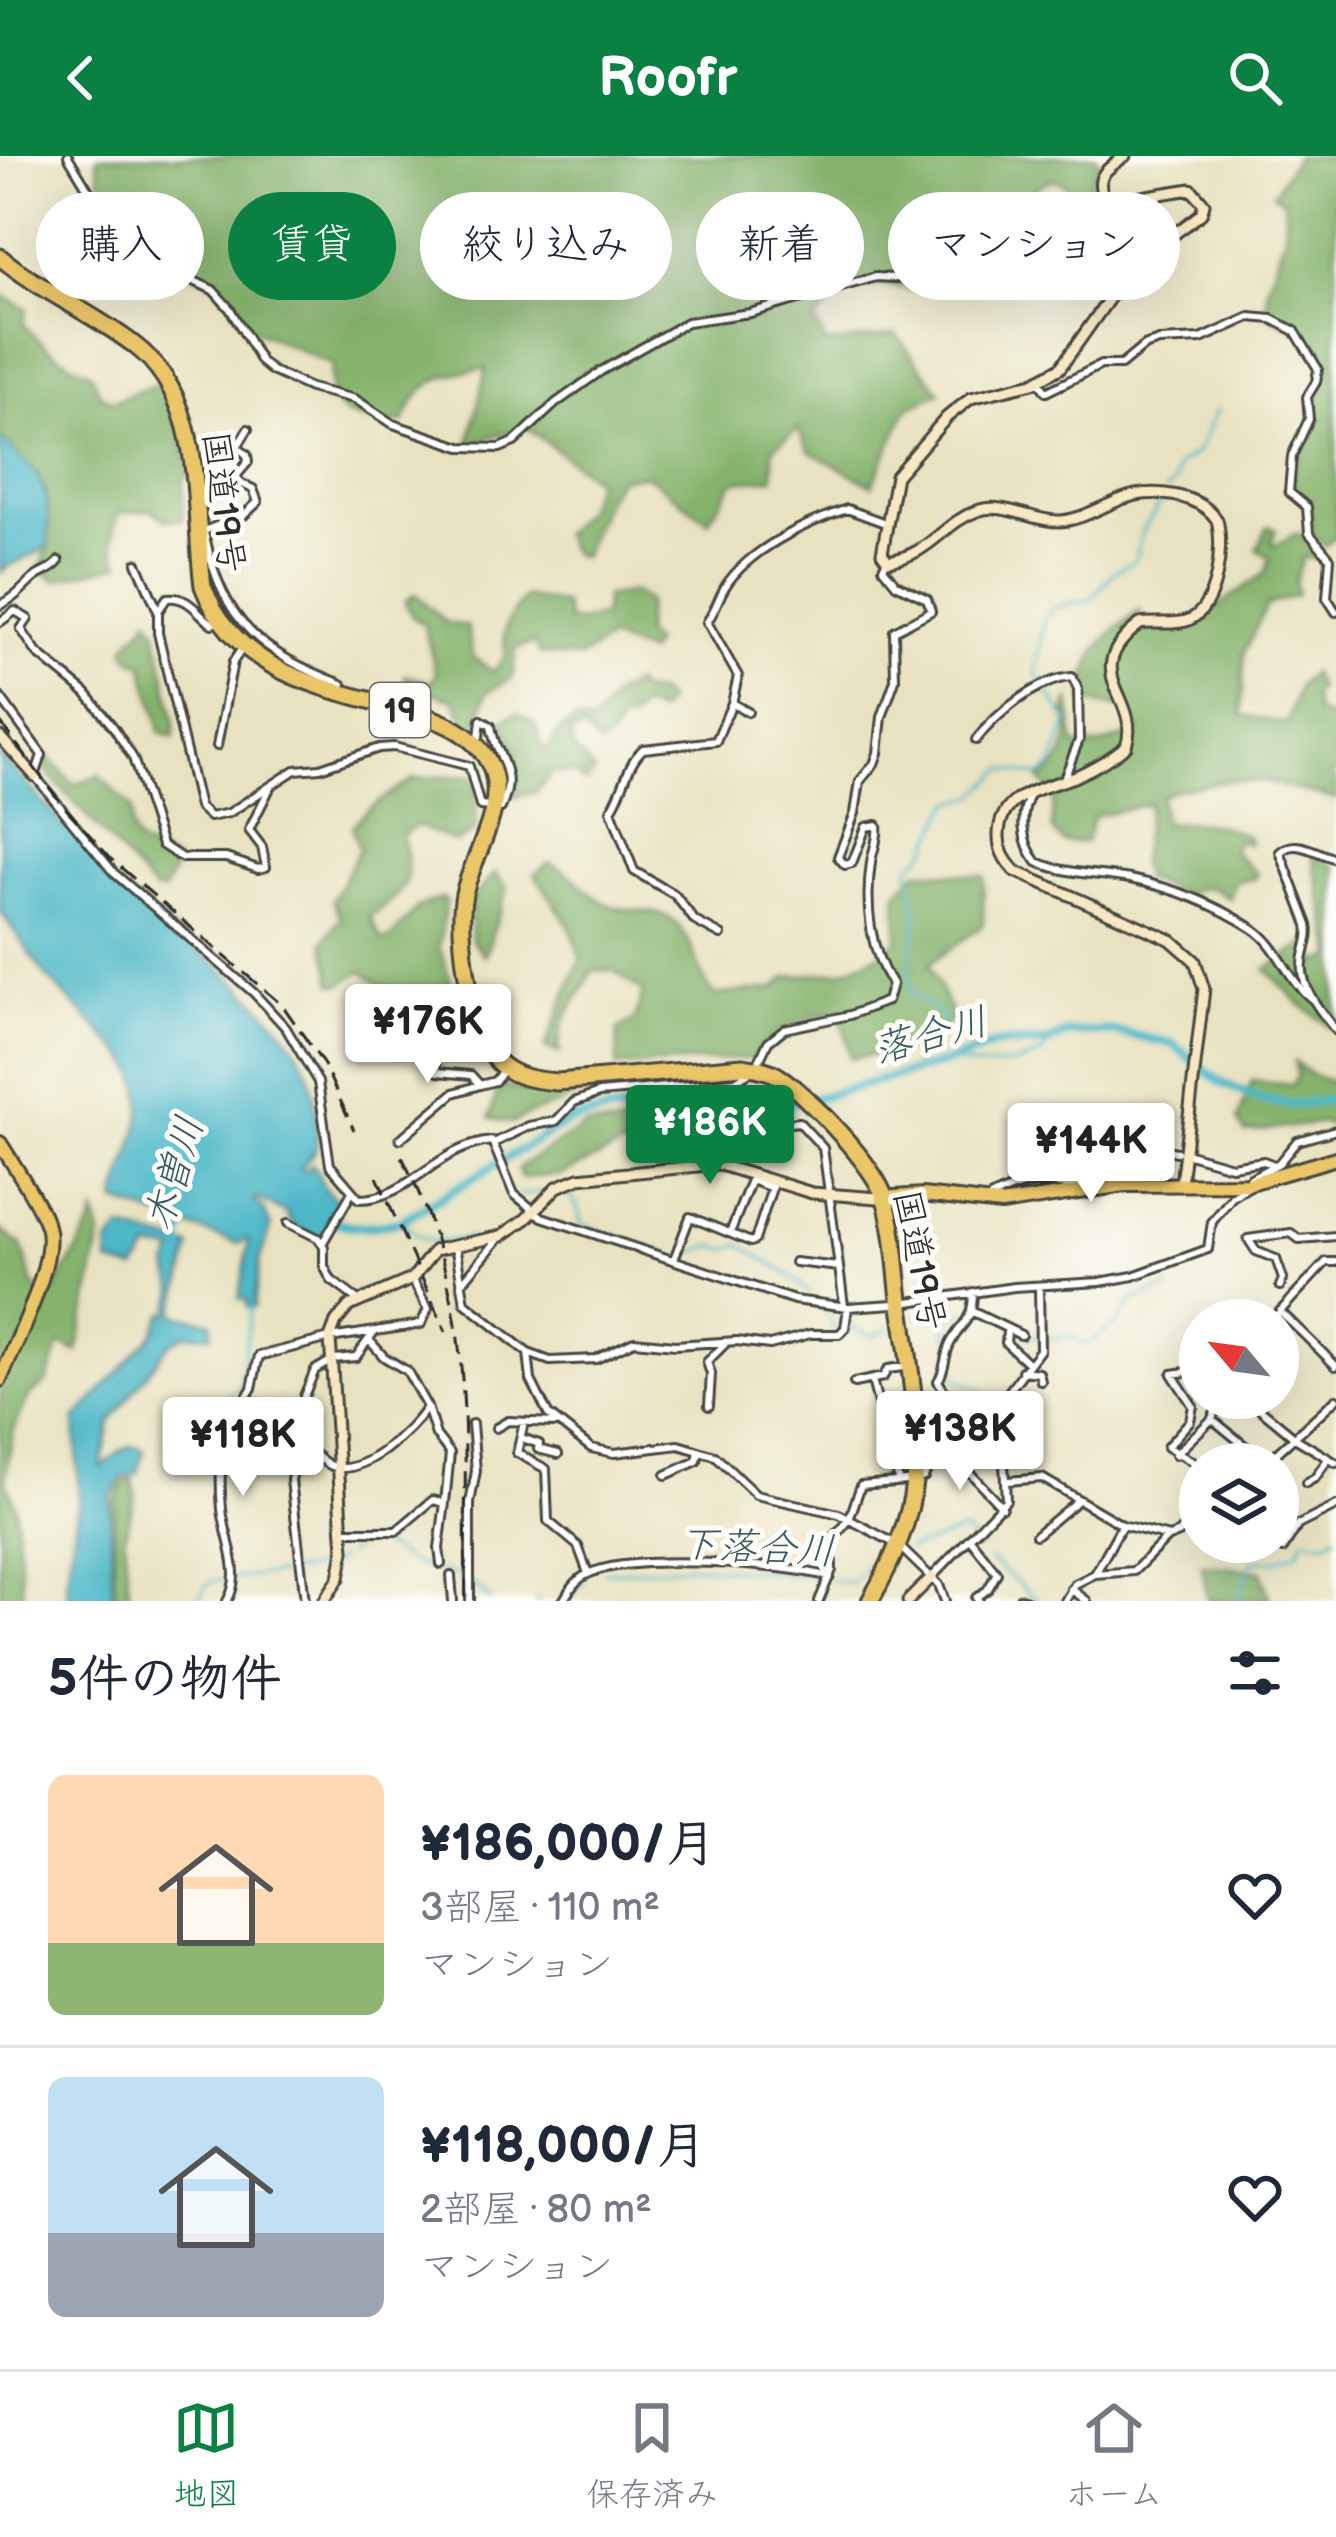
<!DOCTYPE html>
<html lang="ja">
<head>
<meta charset="utf-8">
<style>
  body { margin:0; font-family:"Balsamiq Sans","Klee One",sans-serif; background:#f6f6f7; color:#1f2937; height:100vh; display:flex; flex-direction:column; font-size:45px; white-space:nowrap }
  * { box-sizing:border-box; margin:0 }
  p { font-size:39px; color:#747a83 }
  .icon { flex:none; width:66px; height:66px; fill:none; stroke:currentColor; stroke-width:2; stroke-linecap:round; stroke-linejoin:round }
  .map { position:relative; height:1445px; overflow:hidden }
  .panel { display:flex; flex-direction:column; background:#fff; flex:1 }
  .panel>* { flex:none }
  .hud { position:absolute; left:36px; top:36px; width:1266px; height:108px; display:flex; gap:24px }
  .needle { width:78px; rotate:299deg }
  .controls { position:absolute; left:1179px; top:1143px; display:grid; gap:24px }
  .controls a { display:grid; place-items:center; width:120px; height:120px; border-radius:50%; background:#fff; box-shadow:0 12px 48px #0002; font-size:60px }
  .price { position:absolute; translate:-50% -102px; padding:0 27px; border-radius:12px; background:#fff; color:#222; font-size:39px; line-height:78px; filter:drop-shadow(0 3px 6px #0008) }
  .price::after { content:''; position:absolute; left:50%; top:72px; width:36px; height:27px; margin-left:-18px; background:inherit; clip-path:polygon(0 0,100% 0,50% 100%) }
  .price.on { background:#0b8043; color:#fff }
  ul { padding:0; list-style:none }
  li { display:flex; align-items:center; gap:36px; height:300px; padding:0 48px }
  li+li { border-top:3px solid #e0e1e3 }
  li span { display:grid; place-items:center; flex:none; width:336px; height:240px; border-radius:18px; color:#555 }
  li>.icon { margin-inline-start:auto }
  span .icon { width:144px; height:144px; fill:#fffc; stroke-width:1 }
  li b { font-size:51px }
  h2 { display:flex; justify-content:space-between; align-items:center; height:144px; padding:0 48px; font-size:51px }
  .pill { padding:0 42px; border-radius:54px; background:#fff; box-shadow:0 12px 48px #0002; font-size:42px; line-height:108px }
  .pill.on { background:#0b8043; color:#fff }
  header { display:flex; justify-content:space-between; align-items:center; height:156px; padding:0 48px; background:#0b8043; color:#fff; font-size:54px; font-weight:700 }
  .dock { display:flex; justify-content:space-around; align-items:center; height:168px; border-top:3px solid #e0e1e3; background:#fff; font-size:33px; color:#747a83 }
  .dock a { display:grid; justify-items:center; gap:6px }
  .dock .on { color:#0b8043 }
  .map>svg:first-child { display:block }
</style>
</head>
<body>
<header><svg class="icon" aria-label="back" viewBox="0 0 24 24"><path d="M15 5l-7 7 7 7"/></svg>Roofr<svg class="icon" aria-label="search" viewBox="0 0 24 24"><circle cx="10" cy="10" r="6"/><path d="M15 15l6 6"/></svg></header>
<div class="map">
<svg width="1336" height="1445" viewBox="0 0 1336 1445">
  <rect width="100%" height="100%" fill="#fdfcf7"/>
  <filter id="ink" filterUnits="userSpaceOnUse"><feTurbulence type="fractalNoise" baseFrequency=".00833" numOctaves="2"/><feDisplacementMap in="SourceGraphic" scale="24" xChannelSelector="R" yChannelSelector="G"/><feConvolveMatrix kernelMatrix="1 2 1 2 8 2 1 2 1" color-interpolation-filters="sRGB"/></filter>
  <filter id="wash" filterUnits="userSpaceOnUse"><feTurbulence type="fractalNoise" baseFrequency=".004" numOctaves="4" result="noise"/><feDisplacementMap in="SourceGraphic" scale="48" xChannelSelector="R" yChannelSelector="G"/><feGaussianBlur stdDeviation="2.7" result="paint"/><feColorMatrix in="noise" values="0 0 0 0 0 0 0 0 0 0 0 0 0 0 0 0 0 1.4 0 .05"/><feComposite in="paint" operator="in"/></filter>
  <g filter="url(#wash)">
    <rect width="100%" height="100%" fill="#e8e2c0"/>
    <path fill="#a7d17d" stroke="#697e54" stroke-width="3" d="M1084,83L1091,97L1099,98L1089,113H1082L1071,122L1057,94Z"/>
    <path fill="#85b36c" stroke="#586f4c" stroke-width="3" d="M97,0H1096L1100,6L1083,48L1094,86L1073,73L1066,28L1052,23L963,71L913,134C862,124 852,128 815,164L826,188L896,178L940,236L907,253L872,329L809,295L798,273L773,292V322L734,325L708,365L647,319L619,322L606,342L582,401L573,399L562,379L586,352L596,324L526,271L469,288L486,212C439,219 422,222 403,267C360,264 321,266 332,209L245,169L221,130L133,91L112,68L102,39Z
      M1296,0H1336V380L1325,390L1312,378L1310,350L1297,339L1292,318L1310,273L1326,200L1306,178L1267,158V131L1285,79V45L1273,38Z
      M0,138L27,153L23,168C44,191 62,204 90,216L100,238L113,245L162,226L178,255L189,321L183,323V363L165,364L152,354L118,357C112,375 110,391 120,408L56,424L40,414L48,390L39,320L0,282Z
      M1268,370L1276,374L1271,385L1275,390L1294,378L1306,379L1321,396L1314,403L1303,401L1295,426L1297,439L1267,449L1244,497L1242,559L1287,568L1299,529L1312,517L1318,533L1312,540L1317,557L1336,564V616L1331,617L1336,625V643L1265,626L1229,624L1173,634L1160,641L1163,668C1195,664 1218,666 1247,680L1249,687L1236,685L1233,695L1257,718L1252,723L1235,725L1230,743C1212,731 1205,726 1187,739L1144,723L1140,706L1149,648L1093,660L1086,686H1063L1052,673L1054,640L1039,623C1064,612 1075,580 1065,556L1070,545L1074,590L1100,589L1140,576L1125,546L1116,552L1084,545C1085,496 1105,482 1140,454L1141,474L1185,473L1264,418L1270,402L1257,393Z
      M633,436L647,445L644,480L654,487L648,497L609,483L580,502L539,497L535,487L516,492L512,522L487,536L475,575L465,566L455,544L407,528L405,520L432,526L436,517L424,468L413,462L405,446L415,438L447,467L467,470L473,501L493,516L506,500C501,473 508,461 525,441L564,448L568,465L581,466L604,459L605,441Z
      M148,462L156,473L175,567L174,582L160,577C158,552 146,533 144,508L132,504L125,493C130,480 141,478 148,462Z
      M634,528L642,537H657L667,546L659,557L641,550L632,564L620,566L612,581L600,590L583,573L570,579L574,593L595,616L585,626L574,617H552L536,636L515,641C517,615 518,586 501,565L517,557L534,566L545,596L562,572L577,564L592,568L616,538Z
      M48,601L74,629L99,619L131,652V673L137,687L177,706L164,735H155L46,615L43,607Z
      M473,620L477,645L475,675L456,686L416,669L402,680C414,727 407,734 370,761L382,785L391,782L418,751L442,742L446,745L439,791L451,826L450,852C429,855 379,830 362,815L340,828L333,827L324,785L341,762L333,744L359,693L352,670L371,651L414,622Z
      M1313,701L1336,711V876L1301,849L1266,813L1309,786L1320,807L1334,800Z
      M549,707C576,717 590,746 619,752C641,757 665,752 680,772C696,792 698,820 714,839L775,832L787,821L842,815L880,798L898,784L897,737L918,715L984,720L983,769L929,808L953,861C925,898 893,895 850,902L841,857C807,861 772,870 754,902L617,911L618,874L635,864L643,836L615,815L592,814C581,846 555,859 560,897L545,892L581,802L570,771L535,718Z
      M495,717L507,732L485,800L471,783V744Z
      M1295,906L1311,919L1336,927V972L1324,967L1245,976L1238,964L1252,925L1292,929L1297,920Z
      M499,928C527,940 558,933 589,931C567,951 536,950 513,967L490,962Z
      M733,961L748,967L621,991L560,1019L521,1022L518,1012L586,970L661,969Z
      M95,1058L101,1080L77,1196L60,1188L47,1226L28,1241L13,1276L5,1324L15,1350L23,1445H0V1073L22,1090L34,1132L54,1135C68,1108 85,1086 95,1058Z
      M133,1323L135,1338L124,1382L130,1445H114V1346L124,1326Z
      M1202,1409L1261,1415L1270,1445H1208Z"/>
    <path fill="#4bb7c7" stroke="#3b7179" stroke-width="3" d="M0,282C45,323 51,329 48,390C32,403 10,405 0,417Z
      M0,598L96,705L105,723C159,761 285,854 307,913C316,936 316,961 317,986L315,995L300,1013L305,1015L313,1008L325,1033L342,1049L322,1084L290,1066L288,1058L255,1042L254,1046L263,1053L271,1071L260,1103L254,1151H247V1144L239,1143L249,1087L245,1082L240,1088L116,1046C126,995 162,948 125,900L45,819L0,755Z
      M122,1073L191,1091L174,1158L212,1166L211,1179L186,1178L169,1188L110,1267L101,1311C117,1305 121,1282 144,1294L138,1317L122,1322L110,1343L113,1445H69L66,1428L79,1342L75,1264L153,1178L163,1157H169L175,1135L168,1109L175,1095L149,1093L136,1114L109,1107L108,1088Z"/>
    <g fill="none" stroke-linecap="round" stroke-linejoin="round">
      <path stroke="#4bb7c7" stroke-width="3" d="M1167,334L1175,326L1177,310L1197,296L1217,253
        M952,905C983,915 1012,911 1042,898L1047,887
        M913,915L918,895L935,884L944,861L910,836L909,808L917,764L909,713L927,693L951,646L974,641L1004,613L1040,620L1052,611L1068,566L1036,517L1044,465L1052,452L1092,443L1115,415L1135,405L1142,376L1163,343
        M564,1036C575,1041 580,1056 581,1068L672,1099
        M521,1039L542,1036
        M401,1065C424,1091 439,1087 471,1082
        M683,1101L713,1089L727,1094L740,1088L791,1120L810,1137
        M820,1151L831,1161L833,1172L838,1175
        M913,1160L944,1163L969,1155
        M944,1163L949,1183
        M847,1174L856,1172L871,1180L889,1172
        M1025,1178L1051,1183L1070,1180L1085,1189L1115,1169L1132,1146L1169,1131
        M948,1211L950,1195
        M950,1218L983,1236L976,1256L982,1275
        M171,1300L240,1230L251,1148
        M908,1393L964,1375L981,1392
        M347,1398L366,1384C386,1386 394,1399 411,1406C447,1421 462,1411 491,1445
        M990,1404L1039,1445
        M604,1416L693,1410L809,1419
        M830,1424L852,1427L876,1402
        M198,1445L205,1430L212,1425L305,1414L339,1404
        M535,1445H540
        M567,1445L584,1424
        M1237,1445L1252,1405H1274L1298,1396L1304,1383L1326,1386L1336,1380"/>
      <path stroke="#4bb7c7" stroke-width="9" d="M330,1064C352,1073 379,1071 401,1065L571,964L611,956L800,946L952,905L997,888L1047,887L1067,877L1117,876L1173,888L1220,926L1261,944L1293,949L1336,944
        M180,1095L181,1078L189,1059"/>
    </g>
  </g>
  <g filter="url(#ink)">
    <g fill="none" stroke-linecap="round" stroke-linejoin="round">
      <defs>
        <path id="street" d="M68,0L118,83L152,105L213,134L230,153L261,206L272,215L310,232L355,243L393,268L461,291L500,292L514,286L556,247L601,215L687,166L750,157L876,121L1056,131L1123,121
          M1038,225L1046,236L1101,209H1121L1144,190L1159,185L1201,183L1250,161L1272,163L1295,175L1318,213L1316,226L1307,241L1309,263L1292,300L1289,336L1307,351L1309,377L1330,402L1327,442L1336,456
          M199,377L244,359L258,346L253,333L238,326L237,319L248,306L247,299L237,291L248,273
          M205,380C223,467 261,497 342,528L343,534
          M137,407L158,455
          M0,449C15,442 21,434 33,423C43,414 51,416 59,405
          M221,465L212,468C197,457 188,439 167,442L158,455V477L199,651L210,661L229,657L295,614L320,612L379,592L394,591L469,610L480,650L501,652C519,614 496,604 491,570L481,564
          M0,466L15,455L28,463L21,473L37,497L86,537L114,572L133,602L162,689L182,702H226L258,713L266,711L262,691L249,674L269,634
          M0,541L42,599L35,620L114,717L254,837L286,872L318,926L330,1009L359,1043C411,1043 434,991 492,985L514,1038L542,1061L794,1144L848,1151L894,1148L1014,1131L1100,1126L1133,1120L1208,1093L1212,1066L1232,1041L1250,1030
          M732,547L748,556
          M479,581L481,564
          M976,584C996,558 1038,523 1072,521L1078,533L1079,584L1063,625
          M217,590L233,506L243,491
          M1031,637C1019,659 1021,686 1037,706C1068,719 1098,717 1130,723C1173,732 1215,748 1252,772C1279,789 1287,824 1312,843
          M1336,703C1316,698 1297,681 1280,696L1308,769C1311,783 1304,792 1303,807C1300,832 1321,856 1336,875
          M721,779L695,765L675,739L634,715L611,654C624,635 626,608 643,593L716,585L732,547L738,520L707,466C715,455 718,443 725,431C748,394 807,366 847,353L885,367
          M474,838L486,839L498,875L494,876
          M464,888L437,898L434,905L438,916L471,919L480,929L495,925L505,911
          M698,976L799,966L823,992L839,1111
          M400,983L454,937L480,929
          M496,986L529,970L556,965L574,946L599,937L735,925L756,912L768,886L784,873L850,859L887,845L892,828C869,793 865,748 871,706C873,693 879,682 877,669L866,671L852,707L845,709L838,701L855,657L860,625L874,608L878,597L882,561L895,524L894,475L931,455L927,443L896,428L883,412L887,404
          M1189,998L1231,1010L1264,1005L1274,1009
          M1034,1003L1045,1009L1042,1027
          M1249,1023L1279,1007L1297,985L1336,974
          M986,1044C1000,1036 1023,1027 1041,1027C1058,1027 1071,1032 1089,1028C1120,1020 1145,987 1177,996
          M288,1067L318,1082L324,1091V1110L331,1124L358,1144
          M1248,1083L1291,1077L1299,1083L1336,1080
          M1250,1086L1256,1095L1276,1103L1283,1123L1280,1130
          M322,1088L352,1036
          M455,1089L465,1147L528,1197L550,1205L596,1203L634,1185L675,1189L737,1185L770,1189L810,1178H839L845,1172L848,1151
          M674,1103L690,1061L751,1086L755,1084L772,1032L751,1024L730,1077
          M795,1106L839,1111L844,1150
          M461,1128L501,1080
          M1280,1155L1336,1210
          M973,1156L1021,1179
          M1272,1164L1326,1106H1336
          M1007,1175L1006,1187L1028,1207
          M528,1197L531,1224L548,1258L591,1292L614,1297L679,1289L715,1300L756,1339L839,1358L898,1389L939,1429L945,1445
          M1200,1214L1172,1218L1193,1250L1190,1265L1167,1291L1200,1310
          M1022,1215L1039,1217L1041,1225
          M872,1224L879,1252L893,1271L898,1326
          M854,1227L883,1221L888,1213L903,1211
          M1247,1242L1298,1284L1336,1307
          M709,1250L711,1218L707,1206L727,1186
          M1212,1263L1266,1307
          M524,1266L517,1297L546,1313L548,1365L578,1390L588,1417
          M224,1268C221,1296 219,1324 222,1353C225,1382 244,1419 227,1445
          M496,1272L508,1265L556,1267
          M522,1282L539,1288L538,1293L558,1298
          M201,1286L242,1249L252,1232L259,1200L330,1182L421,1168L428,1153L412,1123
          M934,1290L958,1304L1002,1351
          M298,1291C316,1295 320,1305 332,1310C362,1322 412,1275 427,1251
          M1175,1299L1212,1263L1220,1242
          M1265,1308L1336,1243
          M666,1319L697,1305L699,1295
          M916,1324L924,1321L945,1266L947,1239L938,1225C946,1213 944,1200 950,1188C962,1165 973,1166 973,1136
          M1007,1325L1042,1322L1122,1369L1169,1381L1179,1377L1200,1351
          M1306,1327L1315,1322L1328,1303
          M344,1375H396L433,1344L445,1347L450,1297L436,1279L427,1251L407,1215L384,1201L370,1185
          M1036,1379L1078,1344
          M971,1384L997,1417L988,1433L976,1442L979,1445
          M1271,1386L1283,1393L1298,1369L1336,1350
          M441,1408L439,1392L445,1347
          M1095,1418L1134,1415L1167,1382
          M451,1420L453,1445
          M932,1421L1006,1344L1001,1253L1004,1242L1040,1194L1039,1130
          M1071,1433L1087,1445
          M1020,1442L1027,1445
          M305,1445L291,1324L301,1278L304,1240L315,1214L334,1203L356,1201L374,1176
          M470,1445V1347L476,1315L472,1268
          M563,1445C569,1435 576,1423 588,1418C630,1397 784,1408 830,1421
          M819,1445L832,1414L831,1385L849,1364L861,1329L906,1325
          M1065,1445L1075,1428L1095,1418L1122,1369"/>
        <path id="secondary" d="M1125,0C1110,11 1094,19 1103,39L1116,45L1191,33L1204,48L1201,58L1133,109L1060,212L1033,227L971,242L947,261L896,320L882,397L888,405C930,399 943,367 977,355C1003,345 1033,366 1060,365C1081,364 1103,350 1122,343C1151,332 1199,337 1217,364C1224,390 1218,451 1189,464C1174,470 1155,465 1140,468C1075,518 1143,541 1126,590C1111,602 1094,612 1076,620C1044,633 998,637 999,681C999,695 1005,705 1015,715L1171,784L1195,805L1204,833L1181,1028
          M0,581L35,620
          M324,1445L339,1422L344,1395L330,1182L336,1166L349,1150L412,1123L435,1094L501,1080L526,1063L557,1031L579,1022L717,1008L812,1037L878,1042
          M908,1445L932,1421"/>
        <path id="primary" d="M0,987C13,1008 40,1048 47,1070C58,1103 14,1191 0,1224
          M882,1042L923,1039L1001,1048L1124,1029L1247,1028L1336,1002"/>
        <path id="highway" d="M0,101C41,135 91,156 133,188C207,243 192,349 203,430C257,573 458,520 492,614C506,651 472,702 464,738C456,776 471,878 498,906C515,922 535,924 557,926L743,910C755,912 767,913 778,920C807,938 875,1010 885,1043C895,1075 896,1111 900,1143C908,1203 921,1264 914,1325C910,1368 891,1408 870,1445"/>
      </defs>
      <use href="#street" stroke="#474641" stroke-width="12"/>
      <use href="#secondary" stroke="#474641" stroke-width="15"/>
      <use href="#primary" stroke="#474641" stroke-width="18"/>
      <use href="#highway" stroke="#474641" stroke-width="21"/>
      <use href="#street" stroke="#fff" stroke-width="6"/>
      <use href="#secondary" stroke="#f7e8c3" stroke-width="9"/>
      <use href="#primary" stroke="#ebc669" stroke-width="12"/>
      <use href="#highway" stroke="#ebc669" stroke-width="15"/>
      <path stroke="#2b2b2b" stroke-width="3" stroke-dasharray="18 9" stroke-linecap="butt" d="M0,566L60,646L112,704L283,850L324,909L354,974
        M402,1001C480,1155 462,1281 466,1445
        M377,1021L446,1176"/>
      <defs>
        <path id="street-bridge" d="M464,888L494,876
          M897,1291L929,1290"/>
      </defs>
      <use href="#street-bridge" stroke="#474641" stroke-width="12" stroke-linecap="butt"/>
      <use href="#street-bridge" stroke="#fff" stroke-width="6"/>
    </g>
  </g>
  <g text-anchor="middle" stroke-width="10" stroke-linejoin="round" paint-order="stroke">
    <rect fill="#fdfcf7" stroke="#6a6a68" stroke-width="3" x="370" y="527" width="60" height="54" rx="9"/>
    <g font-size="33" font-weight="bold" fill="#2b2b2b">
      <text x="400" y="566">19</text>
    </g>
    <g font-size="36" fill="#2b2b2b" stroke="#fdfcf7">
      <text transform="translate(225 346) rotate(83)" y="13">国道19号</text>
      <text transform="translate(921 1104) rotate(79)" y="13">国道19号</text>
    </g>
    <g font-size="39" font-style="italic" fill="#365c62" stroke="#fdfcf7">
      <text transform="translate(930 878) rotate(-15)" y="14">落合川</text>
      <text transform="translate(173 1017) rotate(-73)" y="14">木曽川</text>
      <text transform="translate(757 1390) rotate(3)" y="14">下落合川</text>
    </g>
  </g>
</svg>
<div class="controls">
<a><svg class="needle" viewBox="-14 -14 28 28"><path d="M0-13l5 13h-10z" fill="#e53935"/><path d="M0 13l5-13h-10z" fill="#747a83"/></svg></a>
<a><svg class="icon" aria-label="layers" viewBox="0 0 24 24"><path d="M12 4l9 5-9 5-9-5zM3 14l9 5 9-5"/></svg></a>
</div>
<b class="price" style="left:428px;top:930px">¥176K</b>
<b class="price on" style="left:710px;top:1031px">¥186K</b>
<b class="price" style="left:1091px;top:1049px">¥144K</b>
<b class="price" style="left:960px;top:1337px">¥138K</b>
<b class="price" style="left:243px;top:1343px">¥118K</b>
<div class="hud">
<a class="pill">購入</a>
<a class="pill on">賃貸</a>
<a class="pill">絞り込み</a>
<a class="pill">新着</a>
<a class="pill">マンション</a>
</div>
</div>
<section class="panel">
<h2>5件の物件<svg class="icon" aria-label="filters" viewBox="0 0 24 24"><path d="M4 7h16M4 17h16"/><circle cx="9" cy="7" r="2"/><circle cx="15" cy="17" r="2"/></svg></h2>
<ul>
<li><span style="background:linear-gradient(#ffd9b3 70%,#8fb573 0)"><svg class="icon" aria-label="home" viewBox="0 0 24 24"><path d="M3 11l9-7 9 7M6 9v11h12V9"/></svg></span><div><b>¥186,000/月</b><p>3部屋 · 110 m²</p><p>マンション</p></div><svg class="icon" aria-label="heart" viewBox="0 0 24 24"><path d="M12 20l-8-8c-3-5 5-10 8-4 3-6 11-1 8 4z"/></svg></li>
<li><span style="background:linear-gradient(#bfe0f5 65%,#9aa5b1 0)"><svg class="icon" aria-label="home" viewBox="0 0 24 24"><path d="M3 11l9-7 9 7M6 9v11h12V9"/></svg></span><div><b>¥118,000/月</b><p>2部屋 · 80 m²</p><p>マンション</p></div><svg class="icon" aria-label="heart" viewBox="0 0 24 24"><path d="M12 20l-8-8c-3-5 5-10 8-4 3-6 11-1 8 4z"/></svg></li>
</ul>
</section>
<nav class="dock">
<a class="on"><svg class="icon" aria-label="map" viewBox="0 0 24 24"><path d="M3 6l6-2 6 2 6-2v14l-6 2-6-2-6 2zM9 4v14M15 6v14"/></svg>地図</a>
<a><svg class="icon" aria-label="saved" viewBox="0 0 24 24"><path d="M7 4h10v16l-5-4-5 4z"/></svg>保存済み</a>
<a><svg class="icon" aria-label="home" viewBox="0 0 24 24"><path d="M3 11l9-7 9 7M6 9v11h12V9"/></svg>ホーム</a>
</nav>
</body>
</html>
